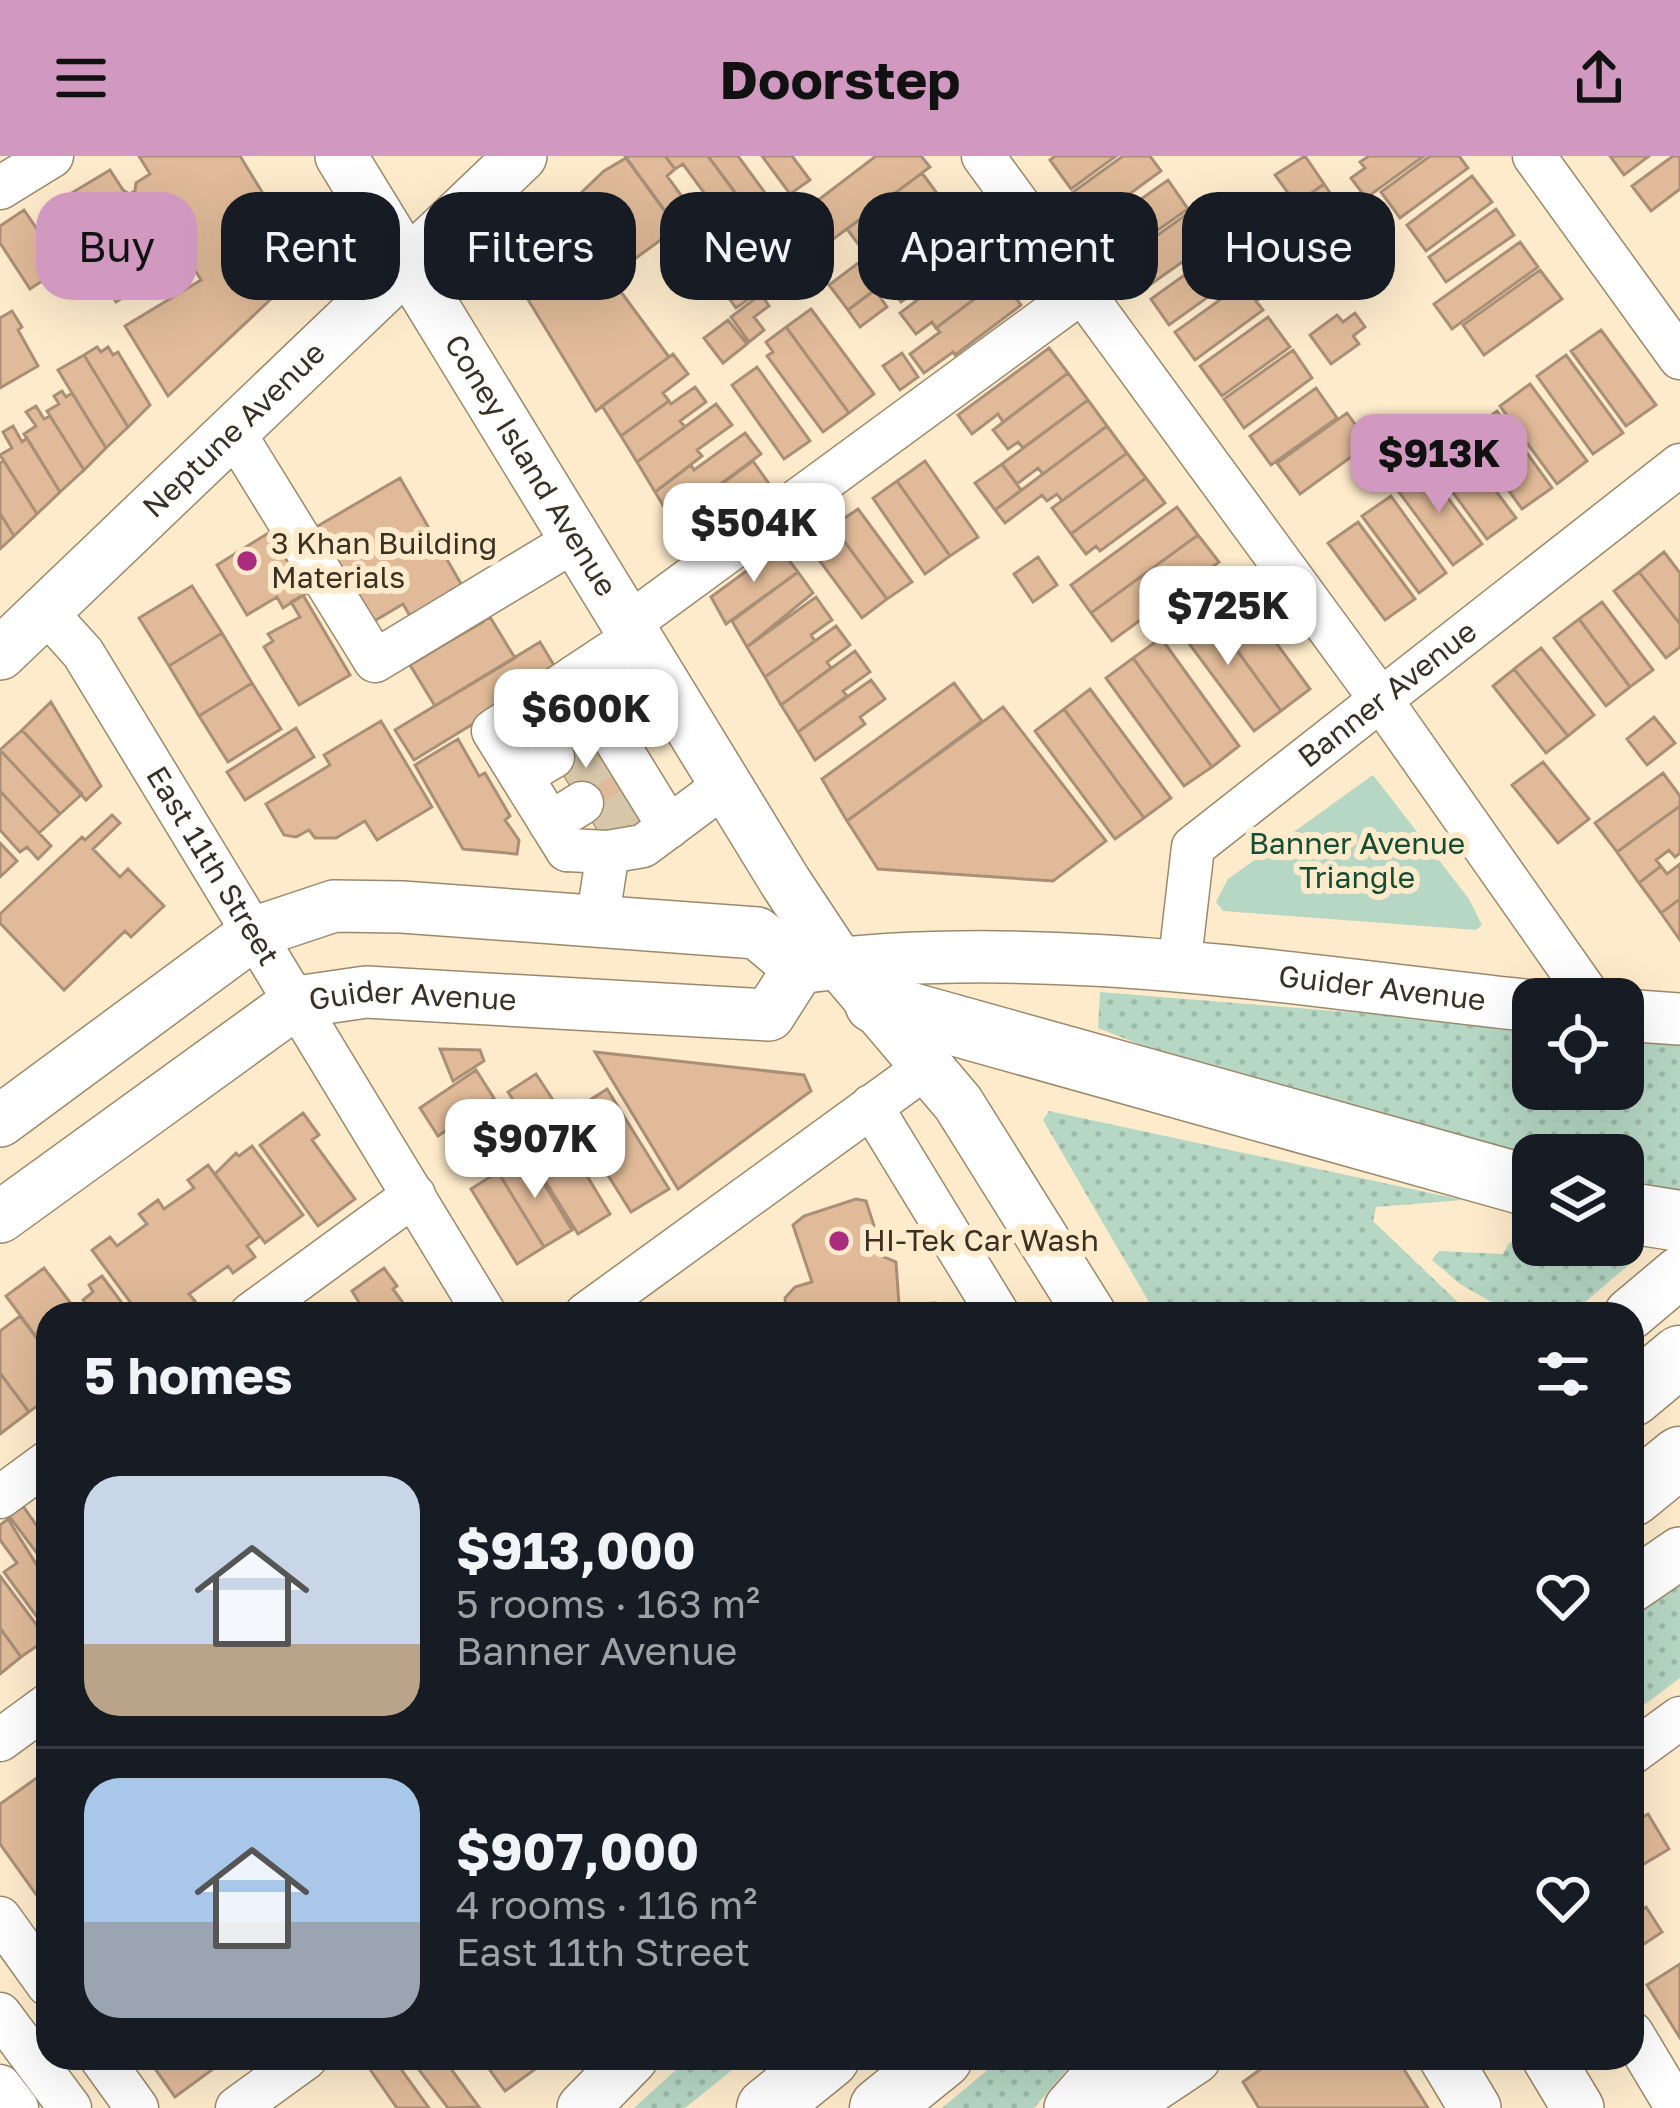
<!DOCTYPE html>
<html lang="en">
<head>
<meta charset="utf-8">
<style>
  body { margin:0; font-family:"Golos Text",sans-serif; background:#242831; color:#f1f3f6; height:100vh; display:flex; flex-direction:column; font-size:45px; white-space:nowrap }
  * { box-sizing:border-box; margin:0 }
  p { font-size:39px; color:#9ea1a6 }
  .icon { flex:none; width:66px; height:66px; fill:none; stroke:currentColor; stroke-width:2; stroke-linecap:round; stroke-linejoin:round }
  .map { position:relative; flex:1; overflow:hidden }
  .sheet { position:absolute; left:36px; top:1146px; width:1608px; height:768px; display:flex; flex-direction:column; background:#171b24; border-radius:36px; box-shadow:0 12px 48px #0002 }
  .sheet>* { flex:none }
  .top-card { position:absolute; left:36px; top:36px; width:1608px; height:108px; display:flex; gap:24px }
  .controls { position:absolute; left:1512px; top:822px; display:grid; gap:24px }
  .controls a { display:grid; place-items:center; width:132px; height:132px; border-radius:24px; background:#171b24; box-shadow:0 12px 48px #0002; font-size:60px }
  .price { position:absolute; translate:-50% -102px; padding:0 27px; border-radius:24px; background:#fff; color:#222; font-size:39px; line-height:78px; filter:drop-shadow(0 3px 6px #0008) }
  .price::after { content:''; position:absolute; left:50%; top:72px; width:36px; height:27px; margin-left:-18px; background:inherit; clip-path:polygon(0 0,100% 0,50% 100%) }
  .price.current { background:#d199c0; color:#111 }
  ul { padding:0; list-style:none }
  li { display:flex; align-items:center; gap:36px; height:300px; padding:0 48px }
  li+li { border-top:3px solid #363941 }
  li span { display:grid; place-items:center; flex:none; width:336px; height:240px; border-radius:36px; color:#555 }
  li>.icon { margin-inline-start:auto }
  span .icon { width:144px; height:144px; fill:#fffc; stroke-width:1 }
  li b { font-size:51px }
  h2 { display:flex; justify-content:space-between; align-items:center; height:144px; padding:0 48px; font-size:51px }
  .pill { padding:0 42px; border-radius:36px; background:#171b24; box-shadow:0 12px 48px #0002; font-size:42px; line-height:108px }
  .pill.current { background:#d199c0; color:#111 }
  header { display:flex; justify-content:space-between; align-items:center; height:156px; padding:0 48px; background:#d199c0; color:#111; font-size:54px; font-weight:700 }
  .map>svg:first-child { display:block }
</style>
</head>
<body>
<header><svg class="icon" aria-label="menu" viewBox="0 0 24 24"><path d="M4 6h16M4 12h16M4 18h16"/></svg>Doorstep<svg class="icon" aria-label="share" viewBox="0 0 24 24"><path d="M12 15V3M7 8l5-5 5 5M5 13v7h14v-7"/></svg></header>
<div class="map">
<svg width="1680" height="1952" viewBox="0 0 1680 1952">
  <defs>
    <pattern id="grass-dots" width="8" height="8" patternUnits="userSpaceOnUse" patternTransform="scale(3)"><rect width="8" height="8" fill="#b6d7c4"/><path d="M2 2h.1M6 6h.1" fill="none" stroke="#9db9a8" stroke-width="1.8" stroke-linecap="round"/></pattern>
  </defs>
  <rect width="100%" height="100%" fill="#feebcb"/>
  <path fill="url(#grass-dots)" d="M1100,836L1533,871V933H1623V880L1680,885V1042L1623,1031V999H1533V1011L1301,952L1098,872Z
    M1049,955L1463,1044L1376,1051L1373,1065L1470,1158H1156L1043,964Z
    M1527,1078L1533,1080V1089H1579L1638,1101L1571,1158H1512L1460,1128L1432,1104L1439,1095L1503,1098L1509,1087Z
    M1680,1422V1522L1632,1558V1456Z
    M689,1902H747L685,1952H634Z
    M1002,1902H1077L1034,1952H942Z"/>
  <path fill="#b6d7c4" d="M1373,619L1469,743L1482,769L1476,774L1223,755L1216,746L1228,723Z"/>
  <path fill="#e1bb99" stroke="#aa8f77" stroke-width="3" d="M139,0H240L307,109L168,240L125,170L201,124L180,90L138,115L146,128L116,146L55,47L110,14L123,34L129,38L135,35L136,27L150,18Z
    M625,0H665L675,13L667,20L731,108L768,80L792,112L736,152Z
    M665,0H708L755,64L735,79L683,8L675,13Z
    M708,0H738L771,45L752,59Z
    M762,0H792L810,24L790,38Z
    M876,0H921L930,11L820,93L796,61Z
    M1055,0H1116L1071,33L1050,4Z
    M1123,0H1150L1161,15L1094,64L1073,36Z
    M1305,0L1324,28L1296,48L1275,19Z
    M1369,0H1424L1366,42L1351,22L1365,12L1360,6Z
    M1430,0H1459L1468,12L1400,62L1381,36Z
    M1610,0H1649L1624,19Z
    M1673,0H1680V33L1651,55L1632,30Z
    M626,2L677,72L610,121L669,201L596,255L513,119L515,100L604,15Z
    M922,17L942,44L877,92L871,85L862,93L847,73Z
    M1472,20L1492,46L1426,95L1407,69Z
    M1168,24L1188,53L1121,100L1100,72Z
    M1324,28L1337,47L1312,64L1299,46Z
    M942,44L961,70L896,118L892,113L876,125L880,130L848,154L829,129Z
    M1496,53L1514,79L1446,126L1429,101Z
    M24,54L63,111L30,133L0,87V70Z
    M1191,55L1212,85L1144,133L1123,104Z
    M961,70L981,96L916,145L911,139L901,146L886,126Z
    M1239,80L1257,106L1169,169L1151,143Z
    M1520,86L1538,111L1452,173L1434,148Z
    M981,96L1001,123L936,172L932,166L916,178L900,157Z
    M1540,114L1562,143L1484,199L1463,169Z
    M1256,118L1269,136L1256,145L1263,154L1195,204L1175,176Z
    M1001,123L1021,149L955,199L953,196L924,217L910,198L940,176L936,172Z
    M875,134L887,151L860,171L848,154Z
    M761,138L769,150L754,161L764,174L749,186L731,161Z
    M811,153L874,238L849,257L786,171Z
    M12,155L22,171L18,174L38,210L0,232V162Z
    M1355,157L1365,171L1353,180L1359,188L1331,208L1310,179L1337,159L1343,166Z
    M1268,161L1290,191L1222,240L1200,210Z
    M728,164L747,188L723,207L704,182Z
    M786,171L849,257L823,276L767,200L773,196L766,186Z
    M1601,174L1656,249L1626,270L1571,195Z
    M97,191L101,196L108,191L113,199L118,196L150,249L128,271L84,199Z
    M1049,192L1068,217L1003,266L998,258L972,278L958,259Z
    M1293,194L1312,222L1244,272L1224,243Z
    M902,197L918,221L900,234L883,210Z
    M673,198L688,218L663,237L669,245L621,280L602,250Z
    M84,199L128,271L106,292L58,214Z
    M1566,199L1623,277L1593,298L1537,220Z
    M757,211L810,285L784,303L732,229Z
    M1068,217L1088,244L1023,292L1018,286L1008,293L993,274Z
    M1530,228L1587,305L1557,328L1500,250Z
    M695,231L706,246L680,265L685,271L637,306L621,280L669,245L671,248Z
    M1316,232L1337,262L1271,309L1250,280Z
    M62,235L66,241L72,237L106,292L84,314L47,255L59,248L54,240Z
    M1088,244L1107,270L1043,318L1038,312L1017,328L1002,308Z
    M716,248L732,269L697,294L702,300L655,336L637,306Z
    M36,250L44,263L50,260L84,314L60,336L24,278L36,270L26,256Z
    M1497,255L1552,332L1522,353L1467,277Z
    M1347,257L1369,288L1300,338L1277,307Z
    M13,270L22,286L27,282L60,336L37,358L0,299L12,292L3,276Z
    M1107,270L1127,297L1062,345L1057,338L1047,345L1042,339L1005,367L995,354Z
    M745,277L761,298L672,364L655,336L691,309L694,314Z
    M1458,284L1516,362L1487,383L1430,305Z
    M1127,297L1146,322L1071,378L1052,352Z
    M4,305L37,358L14,380L0,357V307Z
    M753,305L772,332L685,395L666,369Z
    M925,305L978,381L950,400L897,325Z
    M1002,308L1021,334L995,354L975,327Z
    M1425,311L1482,388L1453,409L1396,332Z
    M400,322L483,466L431,496L403,448L366,470L311,374Z
    M1146,322L1165,347L1100,395L1096,390L1086,398L1071,378Z
    M897,325L950,400L925,418L873,342Z
    M1391,340L1446,417L1419,437L1362,360Z
    M1177,351L1198,379L1091,457L1071,429Z
    M858,353L912,426L887,443L833,370Z
    M0,357L14,380L0,393Z
    M1358,366L1415,443L1385,464L1328,387Z
    M833,370L887,443L862,462L808,389Z
    M270,376L307,437L283,452L277,441L247,459L217,409Z
    M1198,379L1219,406L1112,485L1091,457Z
    M779,391L798,416L726,468L711,441Z
    M1664,396L1680,417V468L1639,416Z
    M1038,401L1057,429L1033,446L1014,418Z
    M798,416L813,437L747,491L732,465Z
    M1639,416L1680,468V491L1666,502L1614,435Z
    M1233,428L1310,533L1281,555L1204,449Z
    M192,430L222,477L169,510L139,462Z
    M303,439L350,519L299,549L264,491L273,485L268,478L300,461L291,446Z
    M816,441L832,464L811,479L815,485L765,521L747,491Z
    M1602,446L1653,514L1630,531L1579,463Z
    M1204,449L1281,555L1254,575L1176,470Z
    M490,461L515,502L435,550L410,509Z
    M1579,463L1630,531L1606,550L1554,482Z
    M836,470L850,489L827,506L831,512L781,549L765,521Z
    M222,477L252,527L199,560L169,510Z
    M1161,482L1239,590L1212,611L1133,502Z
    M540,486L558,516L414,604L395,574Z
    M1541,492L1594,559L1568,580L1514,513Z
    M855,495L870,516L843,535L847,540L798,576L781,549Z
    M1133,502L1212,611L1184,630L1106,522Z
    M1514,513L1568,580L1546,597L1493,530Z
    M871,524L885,543L860,561L865,568L815,604L798,576Z
    M252,527L281,573L228,606L199,560Z
    M954,527L982,565L847,665L822,623Z
    M1090,533L1171,642L1144,662L1064,553Z
    M562,537L645,672L610,693L527,559Z
    M51,546L101,630L86,644L22,574Z
    M1003,551L1106,685L1053,725L878,713L847,665Z
    M1064,553L1144,662L1115,683L1035,575Z
    M1654,561L1675,587L1647,609L1627,583Z
    M381,565L432,651L377,684L365,665L336,682H315L309,674L296,681L284,679L266,648L330,609L324,599Z
    M296,572L314,601L245,644L227,616Z
    M22,574L82,638L60,658L0,594Z
    M458,583L479,620L485,617L510,660L505,664L519,684L517,698L463,693L415,609Z
    M0,594L60,658L39,677L0,635Z
    M1543,606L1589,663L1558,687L1512,629Z
    M1663,617L1680,640V650L1617,696L1595,667Z
    M0,635L51,690L38,703L27,691L20,696L0,674Z
    M1680,650V697L1675,701L1669,694L1656,704L1661,710L1639,727L1617,696Z
    M112,659L120,667L93,693L120,721L128,713L164,750L131,781L125,775L64,834L0,767V758L82,681L85,684Z
    M0,687L17,705L0,721Z
    M1680,708V743L1661,757L1639,727L1661,710L1667,718Z
    M1680,743V784L1661,757Z
    M440,893L480,894L484,905L453,925Z
    M595,896L804,919L811,935L678,1033Z
    M476,914L494,942L438,980L420,952Z
    M536,918L553,944L525,962L508,936Z
    M607,933L669,1033L631,1056L584,981L588,979L580,966L597,956L590,944Z
    M303,957L319,979L312,984L355,1043L318,1070L260,989Z
    M252,990L303,1059L265,1087L215,1018L236,997L239,1000Z
    M569,990L610,1058L578,1078L536,1010Z
    M526,998L572,1074L544,1091L498,1016Z
    M208,1009L260,1080L247,1090L255,1101L233,1117L228,1110L189,1138L195,1145L178,1158H139L92,1094L110,1081L117,1090L147,1068L139,1058L158,1044L164,1053L194,1032L188,1024Z
    M498,1016L544,1091L517,1108L471,1033Z
    M856,1043L866,1045L884,1101L896,1106L899,1149L936,1147L941,1158H768L786,1156L785,1142L795,1131L812,1126L793,1069L804,1060Z
    M44,1112L79,1158H48V1197L6,1140Z
    M384,1112L397,1130L393,1133L411,1158H366L352,1135Z
    M102,1120L130,1158H94L83,1144L93,1136L89,1129Z
    M20,1160L48,1197V1242L29,1256L0,1217V1175Z
    M0,1217L29,1256L0,1278Z
    M23,1350L39,1373L48,1366V1412L9,1360Z
    M8,1363L48,1427V1476L4,1416L17,1407L0,1384V1369Z
    M0,1420L47,1483L21,1501L0,1472Z
    M0,1472L21,1501L0,1518Z
    M48,1614V1755L0,1688V1648Z
    M1648,1658L1669,1693L1632,1715V1667Z
    M1646,1751L1662,1776L1632,1796V1760Z
    M1680,1808V1882L1647,1829Z
    M173,1902H228L175,1941L156,1914Z
    M384,1902H393L429,1952H397L369,1912Z
    M410,1902H443L479,1951L448,1952Z
    M481,1902H526L534,1914L505,1935Z
    M1276,1902H1397L1428,1952H1259L1243,1926Z"/>
  <g fill="none" stroke-linecap="round" stroke-linejoin="round">
    <path stroke="#d6c6aa" stroke-width="42" stroke-dasharray="42 21" stroke-linecap="butt" d="M539,579L575,557
      M567,624L602,602
      M598,674L633,652"/>
    <defs>
      <g id="minor">
        <path d="M983,0L1381,544L1591,843"/>
        <path d="M1534,0L1680,202"/>
        <path d="M0,32L52,0"/>
        <path d="M233,275L375,505L574,385"/>
        <path id="s1" d="M45,455L83,497L485,1158"/>
        <path d="M626,470L1083,135"/>
        <path d="M576,520L669,671"/>
        <path d="M521,620L553,601"/>
        <path d="M550,667L582,647"/>
        <path d="M567,694L493,575L633,482"/>
        <path d="M567,694L608,696L643,690L725,629"/>
        <path d="M597,766L608,696"/>
        <path id="s2" d="M1179,812L1193,691L1680,309"/>
        <path d="M871,950L998,1158"/>
        <path d="M251,1158L414,1039"/>
        <path d="M586,1158L929,909"/>
        <path d="M0,1341L48,1306"/>
        <path d="M0,1584L48,1549"/>
        <path d="M1632,1597L1680,1562"/>
        <path d="M0,1762L48,1829"/>
        <path d="M0,1858L70,1952"/>
        <path d="M1632,1877L1677,1952"/>
        <path d="M101,1902L137,1952"/>
        <path d="M0,1930L17,1952"/>
        <path d="M237,1952L306,1902"/>
      </g>
      <g id="major">
        <path id="s3" d="M341,0L786,727L839,807L958,947L1090,1158"/>
        <path id="s4" d="M0,498L521,0"/>
        <path d="M1623,859L1680,863"/>
        <path id="s5" d="M0,965L256,776L334,750L402,751L757,777L799,812C1042,780 1291,824 1533,850"/>
        <path id="s6" d="M0,1061L297,846L366,836L769,859L799,812"/>
        <path d="M1630,1158L1680,1116"/>
        <path d="M1632,1430L1680,1397"/>
        <path d="M1445,1902L1475,1952"/>
        <path d="M1548,1902L1578,1952"/>
        <path d="M583,1952L632,1902"/>
        <path d="M1070,1952L1114,1902"/>
        <path d="M1120,1952L1195,1902"/>
      </g>
      <path id="highway" d="M875,847L1533,1031
        M1623,1056L1680,1065
        M1632,1240L1680,1200
        M1632,1340L1680,1301
        M767,1952L829,1902
        M880,1952L942,1902"/>
    </defs>
    <use href="#minor" stroke="#9a896b" stroke-width="45"/>
    <use href="#major" stroke="#9a896b" stroke-width="54"/>
    <use href="#highway" stroke="#9a896b" stroke-width="63"/>
    <use href="#minor" stroke="#fff" stroke-width="42"/>
    <use href="#major" stroke="#fff" stroke-width="51"/>
    <use href="#highway" stroke="#fff" stroke-width="60"/>
  </g>
  <g fill="#aa2c7e" stroke="#feebcb" stroke-width="4.5">
    <circle cx="247" cy="405" r="12"/>
    <circle cx="839" cy="1085" r="12"/>
  </g>
  <g text-anchor="middle" stroke-width="12" stroke-linejoin="round" paint-order="stroke">
    <g font-size="30" fill="#383124" stroke="#feebcb">
      <text dy="10" stroke="none"><textPath href="#s4" startOffset="324">Neptune Avenue</textPath></text>
      <text dy="10" stroke="none"><textPath href="#s3" startOffset="363">Coney Island Avenue</textPath></text>
      <text dy="10" stroke="none"><textPath href="#s2" startOffset="369">Banner Avenue</textPath></text>
      <text dy="10" stroke="none"><textPath href="#s1" startOffset="306">East 11th Street</textPath></text>
      <text dy="10" stroke="none"><textPath href="#s5" startOffset="1464">Guider Avenue</textPath></text>
      <text dy="10" stroke="none"><textPath href="#s6" startOffset="483">Guider Avenue</textPath></text>
    </g>
    <g font-size="30" fill="#383124" stroke="#feebcb" text-anchor="start">
      <text x="271" y="398">3 Khan Building<tspan x="271" dy="34">Materials</tspan></text>
      <text x="863" y="1095">HI-Tek Car Wash</text>
    </g>
    <g font-size="30" fill="#134e34" stroke="#feebcb">
      <text x="1357" y="698">Banner Avenue<tspan x="1357" dy="34">Triangle</tspan></text>
    </g>
  </g>
</svg>
<div class="controls">
<a><svg class="icon" aria-label="locate" viewBox="0 0 24 24"><circle cx="12" cy="12" r="6"/><path d="M12 2v4M12 18v4M2 12h4M18 12h4"/></svg></a>
<a><svg class="icon" aria-label="layers" viewBox="0 0 24 24"><path d="M12 4l9 5-9 5-9-5zM3 14l9 5 9-5"/></svg></a>
</div>
<b class="price current" style="left:1439px;top:360px">$913K</b>
<b class="price" style="left:754px;top:429px">$504K</b>
<b class="price" style="left:1228px;top:512px">$725K</b>
<b class="price" style="left:586px;top:615px">$600K</b>
<b class="price" style="left:535px;top:1045px">$907K</b>
<div class="top-card">
<a class="pill current">Buy</a>
<a class="pill">Rent</a>
<a class="pill">Filters</a>
<a class="pill">New</a>
<a class="pill">Apartment</a>
<a class="pill">House</a>
</div>
<section class="sheet">
<h2>5 homes<svg class="icon" aria-label="filters" viewBox="0 0 24 24"><path d="M4 7h16M4 17h16"/><circle cx="9" cy="7" r="2"/><circle cx="15" cy="17" r="2"/></svg></h2>
<ul>
<li><span style="background:linear-gradient(#c9d6e8 70%,#b9a48a 0)"><svg class="icon" aria-label="home" viewBox="0 0 24 24"><path d="M3 11l9-7 9 7M6 9v11h12V9"/></svg></span><div><b>$913,000</b><p>5 rooms · 163 m²</p><p>Banner Avenue</p></div><svg class="icon" aria-label="heart" viewBox="0 0 24 24"><path d="M12 20l-8-8c-3-5 5-10 8-4 3-6 11-1 8 4z"/></svg></li>
<li><span style="background:linear-gradient(#a9c7e8 60%,#9aa5b1 0)"><svg class="icon" aria-label="home" viewBox="0 0 24 24"><path d="M3 11l9-7 9 7M6 9v11h12V9"/></svg></span><div><b>$907,000</b><p>4 rooms · 116 m²</p><p>East 11th Street</p></div><svg class="icon" aria-label="heart" viewBox="0 0 24 24"><path d="M12 20l-8-8c-3-5 5-10 8-4 3-6 11-1 8 4z"/></svg></li>
</ul>
</section>
</div>
</body>
</html>
